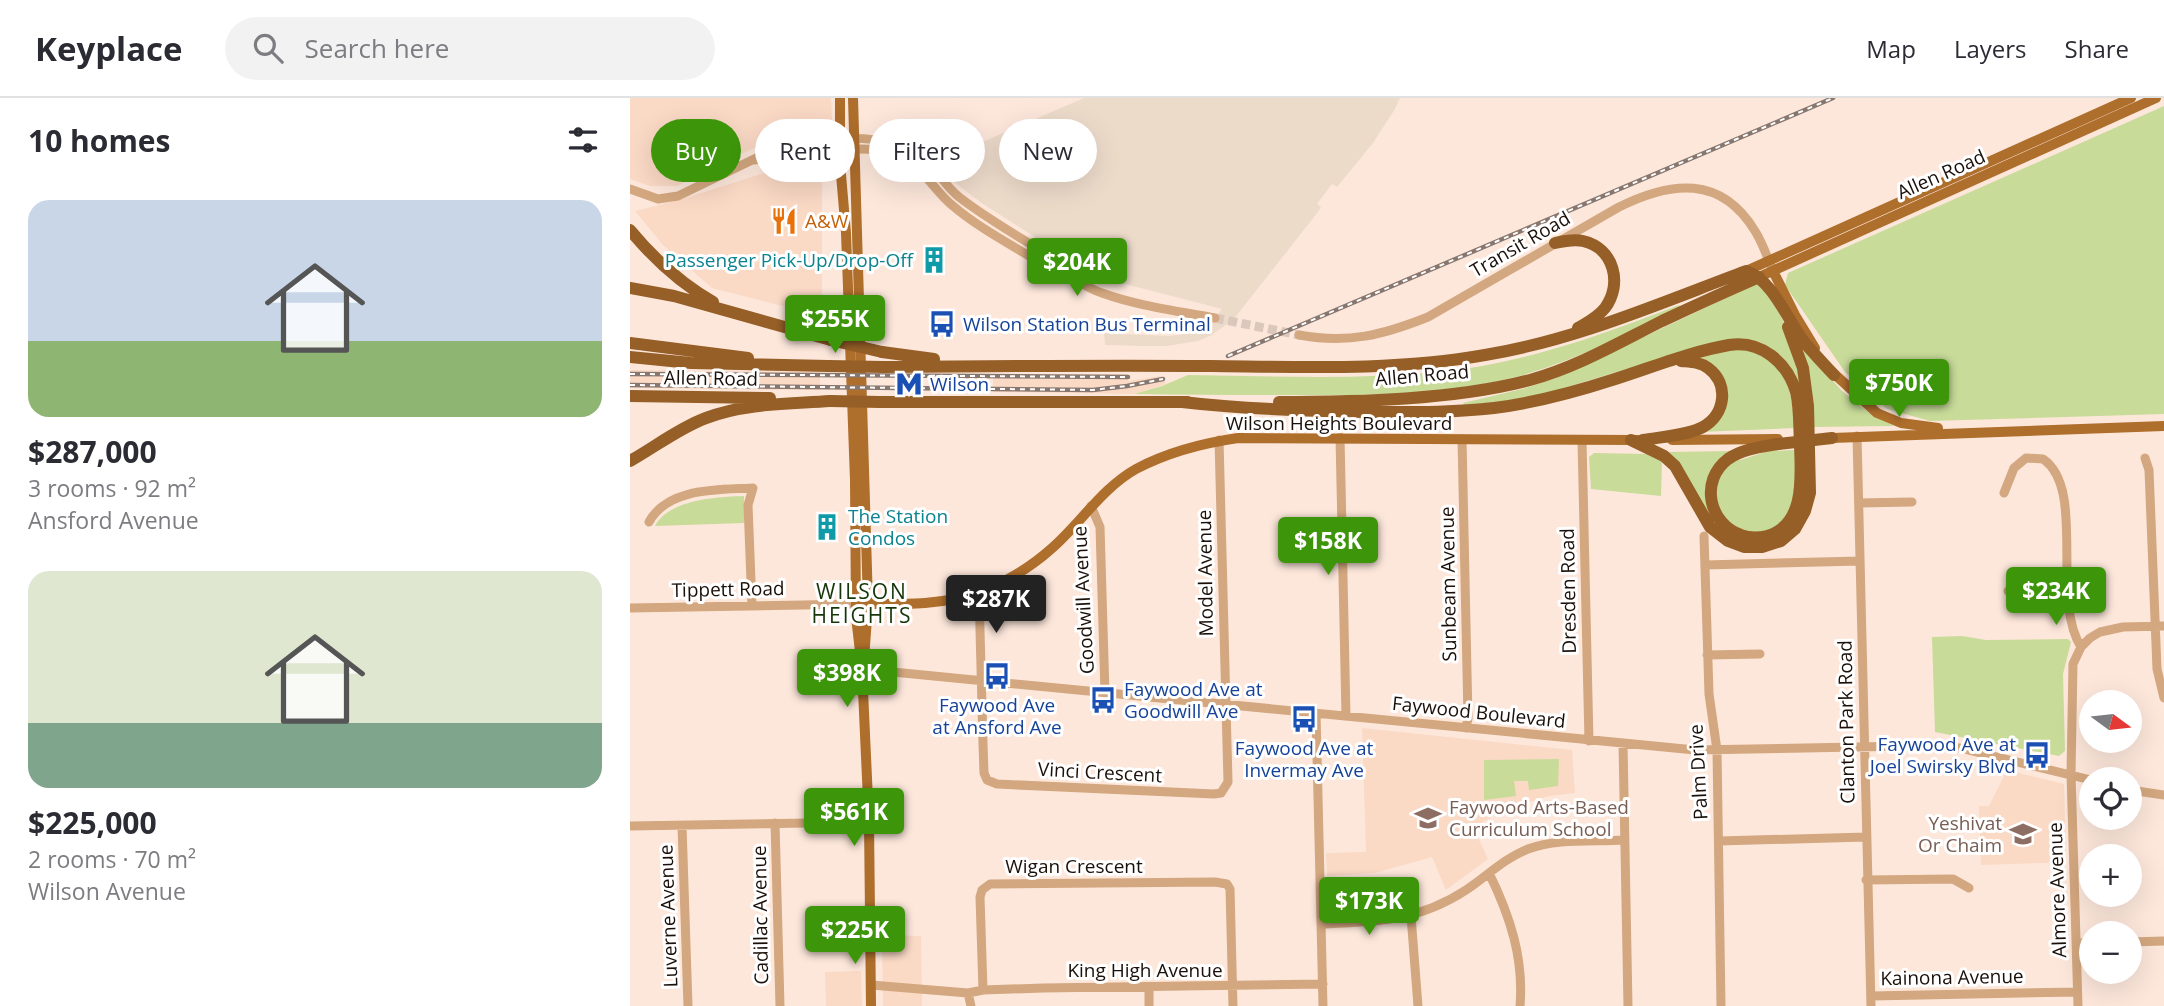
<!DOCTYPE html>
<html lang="en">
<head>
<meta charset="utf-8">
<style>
  body { margin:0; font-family:"Open Sans",sans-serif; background:#f2f2f3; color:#2b2b33; height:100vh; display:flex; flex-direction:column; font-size:26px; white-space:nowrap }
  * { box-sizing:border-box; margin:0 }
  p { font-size:23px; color:#7c7c81 }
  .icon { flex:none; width:38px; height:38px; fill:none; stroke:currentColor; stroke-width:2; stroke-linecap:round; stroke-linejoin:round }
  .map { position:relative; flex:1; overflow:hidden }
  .sheet { display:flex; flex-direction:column; background:#fff; width:630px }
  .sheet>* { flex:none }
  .top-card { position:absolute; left:21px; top:21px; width:665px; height:63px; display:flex; gap:14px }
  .needle { width:46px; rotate:105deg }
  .buttons { position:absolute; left:1449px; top:592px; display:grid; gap:14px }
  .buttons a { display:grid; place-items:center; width:63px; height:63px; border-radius:50%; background:#fff; box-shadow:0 7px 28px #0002; font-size:35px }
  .price { position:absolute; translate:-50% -60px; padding:0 16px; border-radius:7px; background:#3d950a; color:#fff; font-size:23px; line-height:46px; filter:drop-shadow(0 2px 4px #0008) }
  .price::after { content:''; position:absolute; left:50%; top:42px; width:21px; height:16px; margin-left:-10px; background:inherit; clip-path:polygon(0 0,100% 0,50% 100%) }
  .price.selected { background:#222; color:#fff }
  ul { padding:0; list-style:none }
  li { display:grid; align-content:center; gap:14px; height:371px; padding:0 28px }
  li span { display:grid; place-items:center; height:217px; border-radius:21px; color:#555 }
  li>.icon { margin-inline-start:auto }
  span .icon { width:126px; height:126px; fill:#fffc; stroke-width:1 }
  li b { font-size:30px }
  h2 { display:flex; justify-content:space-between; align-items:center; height:84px; padding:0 28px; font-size:30px }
  .chip { padding:0 24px; border-radius:32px; background:#fff; box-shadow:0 7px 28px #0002; font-size:24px; line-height:63px }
  .chip.selected { background:#3d950a; color:#fff }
  header { display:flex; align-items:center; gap:42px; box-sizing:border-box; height:98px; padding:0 35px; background:#fff; border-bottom:2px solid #e1e1e2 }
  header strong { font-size:33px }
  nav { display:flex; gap:38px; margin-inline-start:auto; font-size:24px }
  .search { width:490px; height:63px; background:#f2f2f3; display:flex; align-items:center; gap:18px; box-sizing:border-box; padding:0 24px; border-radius:38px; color:#7c7c81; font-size:26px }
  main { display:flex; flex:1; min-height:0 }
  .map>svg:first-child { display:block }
</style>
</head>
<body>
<header>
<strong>Keyplace</strong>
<div class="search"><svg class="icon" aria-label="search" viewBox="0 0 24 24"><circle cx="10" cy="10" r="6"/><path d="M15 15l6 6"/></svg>Search here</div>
<nav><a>Map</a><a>Layers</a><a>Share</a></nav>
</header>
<main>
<section class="sheet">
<h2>10 homes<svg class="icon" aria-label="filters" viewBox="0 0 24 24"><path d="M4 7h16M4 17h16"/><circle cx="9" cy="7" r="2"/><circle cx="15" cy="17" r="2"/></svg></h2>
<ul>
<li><span style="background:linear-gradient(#c9d6e8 65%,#8fb573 0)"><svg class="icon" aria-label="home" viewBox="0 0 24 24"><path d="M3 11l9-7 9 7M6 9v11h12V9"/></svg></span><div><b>$287,000</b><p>3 rooms · 92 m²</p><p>Ansford Avenue</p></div></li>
<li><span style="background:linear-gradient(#dfe7d0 70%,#7fa58c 0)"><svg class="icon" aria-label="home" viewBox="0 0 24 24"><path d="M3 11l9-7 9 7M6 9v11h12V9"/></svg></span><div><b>$225,000</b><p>2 rooms · 70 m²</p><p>Wilson Avenue</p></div></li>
</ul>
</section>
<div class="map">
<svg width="1534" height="908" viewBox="0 0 1534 908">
  <rect width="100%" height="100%" fill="#fde7db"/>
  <path fill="#fad9c5" d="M0,0H201L202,24L195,34L154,38L115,54L47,88H20L0,81Z
    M192,65V218L82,190L33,147L5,113L49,102L162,66Z
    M0,272L190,274V292L0,290Z
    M363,276H498V283L531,278L536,286L504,296L363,294Z
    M732,630L942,652L945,695L919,698L879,710L843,729L858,761L816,792L802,759L745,775L697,778L696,755L736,754Z
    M1377,672L1434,686L1436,764L1351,767L1349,708H1359Z
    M252,837L291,838L292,908H253Z
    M231,873L232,908H196L195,874Z"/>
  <path fill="#eddbca" d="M454,0H770L765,11L743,45L707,89L702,86L687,106L691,109L688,114L603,222L580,238L568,243L537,248H510L475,247L474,235L538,238L565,235L578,230L592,211L468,179L353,106L324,84L308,63Z"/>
  <path fill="#c8db99" d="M1534,8V316L1300,323L1257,311L1215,274L1155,187L1158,175Z
    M1128,185C1157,213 1165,258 1173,295L1142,252L1069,249L921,294L878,303L835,308L833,305L896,290L926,280Z
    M1049,207L1051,210C998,235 947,262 890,278C816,297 738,298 663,297C610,297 557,297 504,296L532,288L558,277C641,278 725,282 808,274C892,266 972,237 1049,207Z
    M1170,245L1212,293L1238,314L1264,328L1182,329Z
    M1105,251C1112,252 1122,252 1127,254C1159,269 1162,299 1165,330L1070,334L1096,307L1068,259Z
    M1165,352C1166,370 1168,390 1162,406C1138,467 1062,417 1092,374C1096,368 1103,364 1108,360L1110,362L1139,353Z
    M1104,353L1092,361L1080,412L1077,415L1037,354Z
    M964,355L1016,356L1032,363L1031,398L961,391L959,359Z
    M114,398V425L25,428C39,401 88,399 114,398Z
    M1332,538L1356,542L1438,541L1441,544L1433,576L1435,653L1429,658L1305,634L1302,539Z
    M929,661L928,688L899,692L898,683H884L886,698L854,702V662Z"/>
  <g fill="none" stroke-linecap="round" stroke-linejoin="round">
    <path stroke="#dbc7bc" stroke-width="9" stroke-dasharray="9 4.5" stroke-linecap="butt" d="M585,220L669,237"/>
    <path stroke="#d3a77f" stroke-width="9" d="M124,62C161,58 229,44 263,55C290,63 302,91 323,108C349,130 380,146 409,164C432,169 450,188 472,195C508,208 548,213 585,220
      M0,91L28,101L48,98L147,50C187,40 259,31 293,60C307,71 315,88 329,99C356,120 386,137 415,155L421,167
      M669,237C718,246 753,237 798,219L989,109C1041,83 1091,77 1125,133C1132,144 1136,156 1141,168
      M1227,338L1241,908
      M710,339L716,618
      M832,341L838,620L836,630
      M952,343L959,643
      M1515,360L1519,372L1527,571L1534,600
      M1374,395L1384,370L1396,360L1413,361C1457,391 1420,500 1451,549
      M1229,405L1282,404
      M461,408L470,429L475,595
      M19,424C38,389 89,392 123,390L118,407L122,508
      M1074,438L1079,596L1087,652L1091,908
      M1075,467L1230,463
      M1378,493L1438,498
      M349,494L353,646L354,675L357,682L367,686L584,696L591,695L598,684L589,342
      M0,510L226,506
      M1077,557L1130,556
      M232,571L1065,652L1281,648L1330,650L1461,682
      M686,615L693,908
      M993,646L998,908
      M1500,692L1534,697
      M145,725L150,908
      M0,728L239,724
      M52,728L58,908
      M1089,743L1236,739
      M859,775C880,818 894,860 890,908
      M1236,782L1323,781L1339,790
      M781,818L788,908
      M693,826C747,824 789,823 836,792C857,778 875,760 898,751C928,740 962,744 994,742
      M1500,844L1534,843
      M1446,845H1461
      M241,887L338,895L353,892L413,890L693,886
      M519,889V908
      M353,892L350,799L352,792L360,786L585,784L597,786L600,791L603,908
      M338,895L341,908
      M1241,898L1447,894
      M1448,908L1441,676L1443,566L1451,549L1460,540L1470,534L1493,529L1534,528"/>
    <path stroke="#ae6e2c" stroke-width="10" d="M210,0V65L216,135L225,382L226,519L232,571L239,724L241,908
      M223,0L238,506L234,562
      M1116,173L1501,0
      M1143,173L1165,217L1185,250
      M1129,179L1526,0
      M1200,272L1247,315L1271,325L1308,330
      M1202,340L1534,328
      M1042,342L1148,341
      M226,506C266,506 310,508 348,495C373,486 401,469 421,451C450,426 472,390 506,371C538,354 573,345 608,340L1008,342"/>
    <path stroke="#955f27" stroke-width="12" d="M0,132C24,161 50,185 83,204
      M925,145C934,143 944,141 953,143C984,150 993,186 975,210C968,219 958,224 948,230
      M0,190L44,198L201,242
      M0,245L118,260
      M252,254L304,261
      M0,259L61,265L198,268
      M253,269C362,268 471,267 581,268C672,269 765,273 855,257C946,242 1030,205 1116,173C1140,180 1157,219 1171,240C1181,253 1193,265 1204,277
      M0,298L140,300
      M250,304H558
      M552,304C612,311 672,313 732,314C775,314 821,315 864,310C903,305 945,294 982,282C1020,270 1059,254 1099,247C1131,242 1157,264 1166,294C1170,311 1169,330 1170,347C1171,378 1176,427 1137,438C1128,440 1119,440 1111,437C1079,426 1069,383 1098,361C1112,351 1131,349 1148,346
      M649,304C728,304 824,302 900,282C947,269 988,245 1032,223C1064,208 1097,193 1129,179
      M1001,342L1034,358L1045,368L1080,429L1098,443L1114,449H1132L1151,443L1165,431L1175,413L1180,395L1178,308L1173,270L1158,229
      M1013,342C1030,339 1059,337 1073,329C1095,317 1100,286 1078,270C1070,264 1061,264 1051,263
      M0,363C25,349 49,330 76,320C115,305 159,306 200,303"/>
    <defs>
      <path id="rail" d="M598,258L1203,0
        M0,276L498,279
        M0,287L463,292L497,288L533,281"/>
    </defs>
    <use href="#rail" stroke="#88776e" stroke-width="4.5"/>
    <use href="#rail" stroke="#fff" stroke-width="2" stroke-dasharray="5" stroke-linecap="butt"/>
    <path stroke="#955f27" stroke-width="12" d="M201,242L252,254
      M198,268L253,269
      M200,303L250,304
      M1148,346L1202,340"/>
  </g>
  <defs>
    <symbol id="restaurant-bare" viewBox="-9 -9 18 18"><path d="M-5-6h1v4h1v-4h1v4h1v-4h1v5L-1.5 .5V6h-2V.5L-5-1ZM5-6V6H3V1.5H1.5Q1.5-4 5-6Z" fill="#e8710a" stroke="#fff" stroke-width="2.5" paint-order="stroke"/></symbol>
    <symbol id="building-bare" viewBox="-9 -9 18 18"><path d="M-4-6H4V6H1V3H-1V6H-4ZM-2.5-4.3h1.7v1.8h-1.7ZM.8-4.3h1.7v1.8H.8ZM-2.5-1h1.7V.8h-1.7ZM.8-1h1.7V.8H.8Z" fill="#0f9aa8" stroke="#fff" stroke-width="2.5" paint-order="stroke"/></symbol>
    <symbol id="bus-bare" viewBox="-9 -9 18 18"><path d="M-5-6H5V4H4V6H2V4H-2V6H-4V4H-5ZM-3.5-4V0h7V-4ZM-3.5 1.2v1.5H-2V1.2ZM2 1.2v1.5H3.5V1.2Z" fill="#1a4fb4" stroke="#fff" stroke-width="2.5" paint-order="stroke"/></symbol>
    <symbol id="metro-bare" viewBox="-9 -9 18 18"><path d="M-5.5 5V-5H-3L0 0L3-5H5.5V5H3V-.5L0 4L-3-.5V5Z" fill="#1a4fb4" stroke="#fff" stroke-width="2.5" paint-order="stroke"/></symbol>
    <symbol id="school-bare" viewBox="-9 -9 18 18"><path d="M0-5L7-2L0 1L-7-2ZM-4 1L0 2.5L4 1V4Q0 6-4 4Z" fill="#8d6e63" stroke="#fff" stroke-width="2.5" paint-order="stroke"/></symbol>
  </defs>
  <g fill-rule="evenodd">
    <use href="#restaurant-bare" x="135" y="104" width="38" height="38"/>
    <use href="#building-bare" x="285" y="143" width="38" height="38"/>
    <use href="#bus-bare" x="293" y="207" width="38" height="38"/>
    <use href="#metro-bare" x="260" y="267" width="38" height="38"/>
    <use href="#building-bare" x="178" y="410" width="38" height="38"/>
    <use href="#bus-bare" x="348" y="559" width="38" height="38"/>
    <use href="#bus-bare" x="454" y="583" width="38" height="38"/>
    <use href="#bus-bare" x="655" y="602" width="38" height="38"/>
    <use href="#bus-bare" x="1388" y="638" width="38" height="38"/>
    <use href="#school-bare" x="779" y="701" width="38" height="38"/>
    <use href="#school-bare" x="1374" y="717" width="38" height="38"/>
  </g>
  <g text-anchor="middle" stroke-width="6" stroke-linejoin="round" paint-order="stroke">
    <g font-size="19" fill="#1b1009" stroke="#fff">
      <text transform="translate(1311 76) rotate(-24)" y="7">Allen Road</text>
      <text transform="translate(890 146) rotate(-30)" y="7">Transit Road</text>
      <text transform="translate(792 277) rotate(-5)" y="7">Allen Road</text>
      <text transform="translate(81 280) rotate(1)" y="7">Allen Road</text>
      <text x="709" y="332">Wilson Heights Boulevard</text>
      <text transform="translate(575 475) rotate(-91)" y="7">Model Avenue</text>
      <text transform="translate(818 486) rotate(-91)" y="7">Sunbeam Avenue</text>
      <text transform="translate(98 491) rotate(-1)" y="7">Tippett Road</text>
      <text transform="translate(938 493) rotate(-91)" y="7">Dresden Road</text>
      <text transform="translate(453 502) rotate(-93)" y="7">Goodwill Avenue</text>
      <text transform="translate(849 614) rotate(6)" y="7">Faywood Boulevard</text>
      <text transform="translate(1216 624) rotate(-91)" y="7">Clanton Park Road</text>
      <text transform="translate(470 674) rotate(3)" y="7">Vinci Crescent</text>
      <text transform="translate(1068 674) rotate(-93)" y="7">Palm Drive</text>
      <text x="444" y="775">Wigan Crescent</text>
      <text transform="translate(1427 792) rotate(-92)" y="7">Almore Avenue</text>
      <text transform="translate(130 817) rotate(-91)" y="7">Cadillac Avenue</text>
      <text transform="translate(38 818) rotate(-92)" y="7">Luverne Avenue</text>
      <text x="515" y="879">King High Avenue</text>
      <text transform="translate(1322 879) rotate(-1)" y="7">Kainona Avenue</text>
    </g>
    <g font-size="19" fill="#c56008" stroke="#fff" text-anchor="start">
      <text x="175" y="130">A&amp;W</text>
    </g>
    <g font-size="19" fill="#0d838f" stroke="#fff" text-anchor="end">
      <text x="283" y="169">Passenger Pick-Up/Drop-Off</text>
      <text x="218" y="425" text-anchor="start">The Station<tspan x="218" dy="22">Condos</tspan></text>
    </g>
    <g font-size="19" fill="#164399" stroke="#fff" text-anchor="start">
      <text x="333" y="233">Wilson Station Bus Terminal</text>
      <text x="300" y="293">Wilson</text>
      <text x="494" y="598">Faywood Ave at<tspan x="494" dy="22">Goodwill Ave</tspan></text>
      <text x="367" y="614" text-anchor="middle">Faywood Ave<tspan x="367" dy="22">at Ansford Ave</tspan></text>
      <text x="1386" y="653" text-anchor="end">Faywood Ave at<tspan x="1386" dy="22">Joel Swirsky Blvd</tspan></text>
      <text x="674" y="657" text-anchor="middle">Faywood Ave at<tspan x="674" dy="22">Invermay Ave</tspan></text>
    </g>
    <g font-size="19" fill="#785e54" stroke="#fff" text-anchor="start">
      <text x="819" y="716">Faywood Arts-Based<tspan x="819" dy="22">Curriculum School</tspan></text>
      <text x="1372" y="732" text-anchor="end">Yeshivat<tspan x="1372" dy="22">Or Chaim</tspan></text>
    </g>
    <g font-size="21" letter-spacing="2" fill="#163609" stroke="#fff">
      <text x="232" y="501">WILSON<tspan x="232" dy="24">HEIGHTS</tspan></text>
    </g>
  </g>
</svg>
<div class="buttons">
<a><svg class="needle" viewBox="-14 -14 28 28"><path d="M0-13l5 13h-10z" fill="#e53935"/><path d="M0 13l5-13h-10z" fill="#7c7c81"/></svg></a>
<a><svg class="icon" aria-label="locate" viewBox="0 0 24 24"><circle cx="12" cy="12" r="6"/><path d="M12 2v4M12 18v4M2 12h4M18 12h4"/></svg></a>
<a>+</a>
<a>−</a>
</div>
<b class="price" style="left:447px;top:200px">$204K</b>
<b class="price" style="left:205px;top:257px">$255K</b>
<b class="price" style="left:1269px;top:321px">$750K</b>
<b class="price" style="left:698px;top:479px">$158K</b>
<b class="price" style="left:1426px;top:529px">$234K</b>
<b class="price selected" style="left:366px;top:537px">$287K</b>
<b class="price" style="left:217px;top:611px">$398K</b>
<b class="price" style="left:224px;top:750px">$561K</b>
<b class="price" style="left:739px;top:839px">$173K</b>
<b class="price" style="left:225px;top:868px">$225K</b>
<div class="top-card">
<a class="chip selected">Buy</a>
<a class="chip">Rent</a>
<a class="chip">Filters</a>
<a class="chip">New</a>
</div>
</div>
</main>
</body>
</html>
